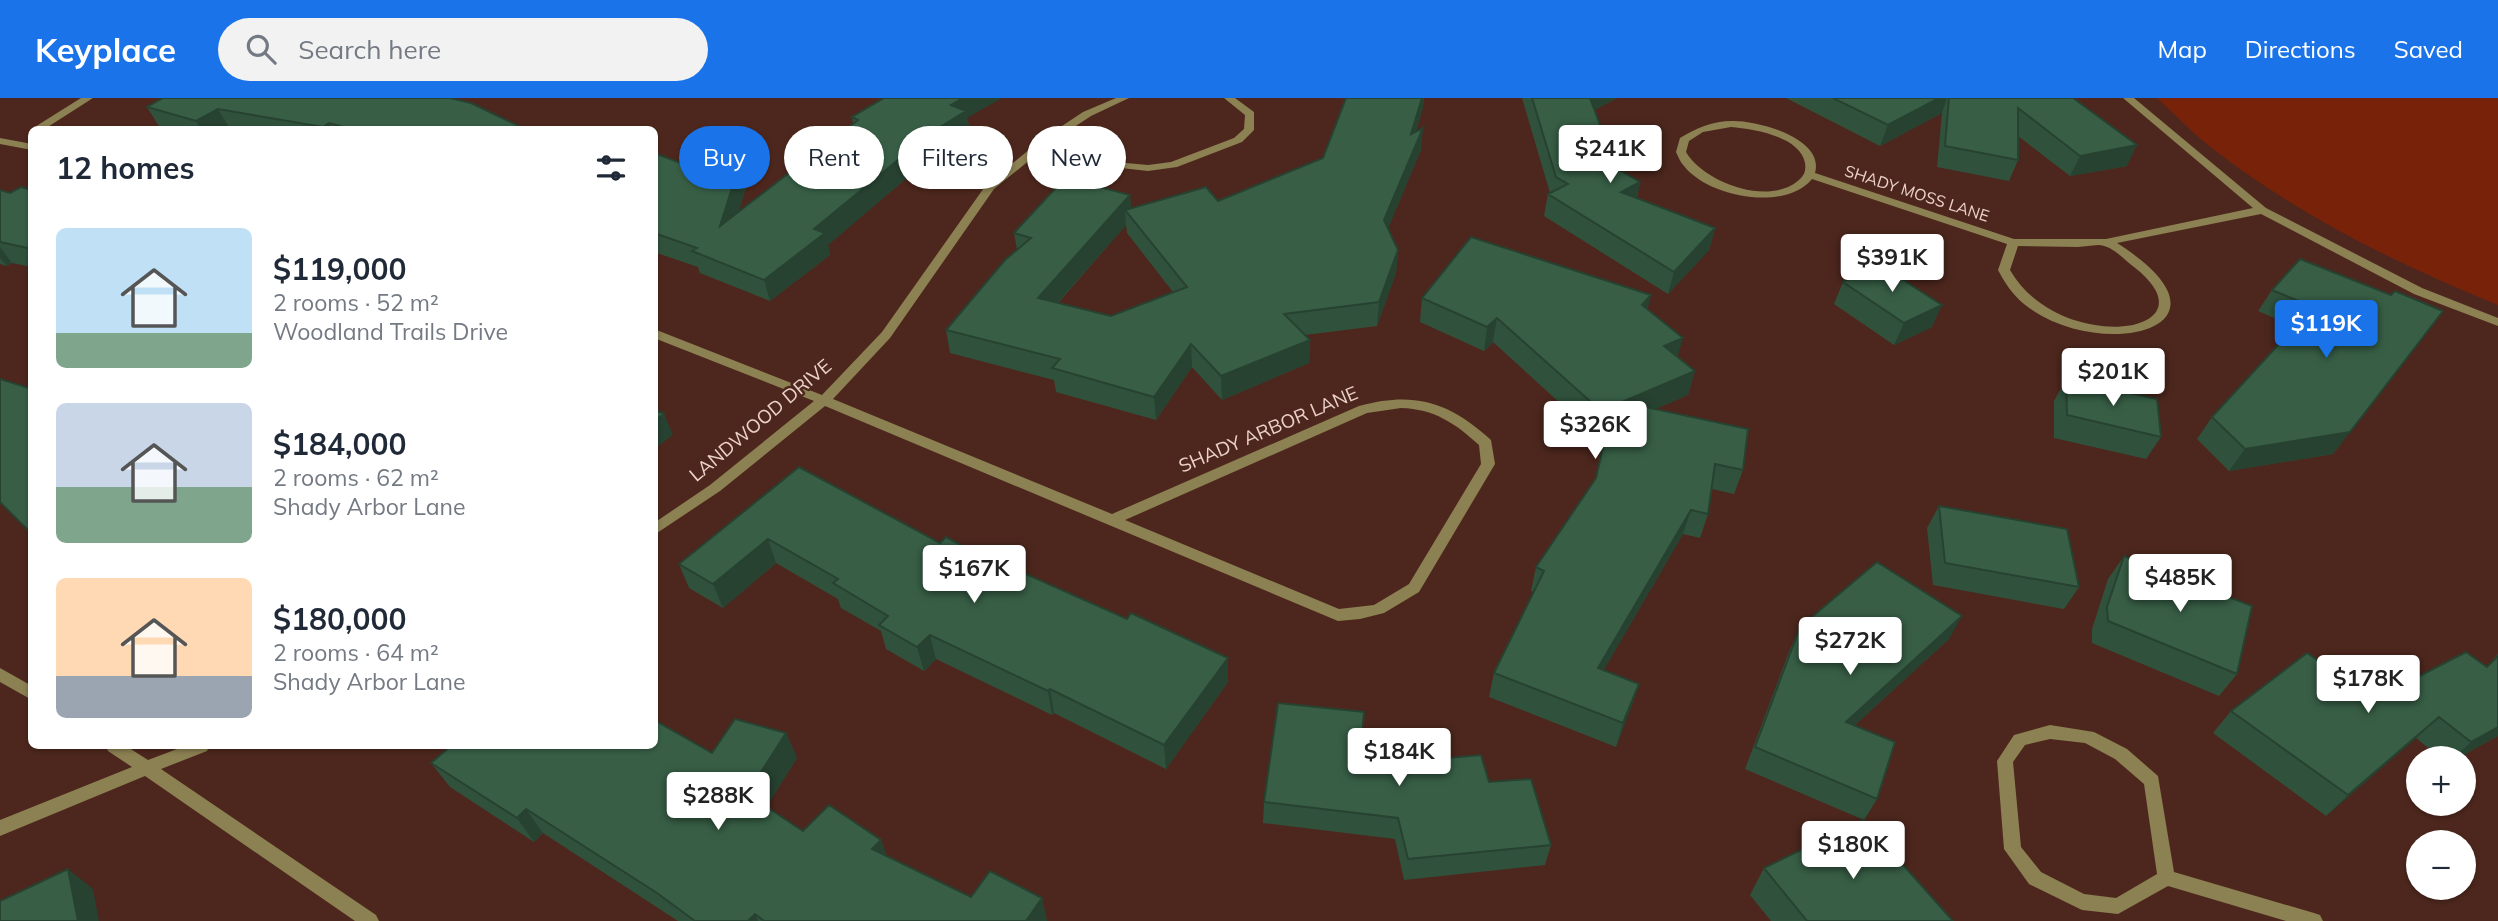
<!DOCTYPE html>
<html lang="en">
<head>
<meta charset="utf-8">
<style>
  body { margin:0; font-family:Mulish,sans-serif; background:#f2f2f3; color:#1f2937; height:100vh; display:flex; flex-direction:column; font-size:26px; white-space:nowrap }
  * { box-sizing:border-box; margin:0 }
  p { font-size:23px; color:#747a83 }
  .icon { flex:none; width:38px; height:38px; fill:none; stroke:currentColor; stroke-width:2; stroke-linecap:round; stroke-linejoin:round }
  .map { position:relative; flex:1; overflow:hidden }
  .sheet { position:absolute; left:28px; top:28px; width:630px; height:623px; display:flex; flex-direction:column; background:#fff; border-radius:10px; box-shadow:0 2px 5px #0004 }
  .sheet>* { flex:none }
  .hud { position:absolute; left:679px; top:28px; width:665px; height:63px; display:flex; gap:14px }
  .fabs { position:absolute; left:2406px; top:648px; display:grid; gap:14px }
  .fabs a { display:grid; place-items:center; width:70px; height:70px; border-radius:50%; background:#fff; box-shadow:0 2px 5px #0004; font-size:35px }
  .price { position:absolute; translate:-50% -60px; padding:0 16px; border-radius:7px; background:#fff; color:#222; font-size:23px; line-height:46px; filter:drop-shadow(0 2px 4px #0008) }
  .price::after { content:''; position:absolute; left:50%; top:42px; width:21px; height:16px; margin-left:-10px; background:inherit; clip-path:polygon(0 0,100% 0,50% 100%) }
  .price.active { background:#1a73e8; color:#fff }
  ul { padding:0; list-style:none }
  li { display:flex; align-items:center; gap:21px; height:175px; padding:0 28px }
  li span { display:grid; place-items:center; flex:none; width:196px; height:140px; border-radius:10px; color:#555 }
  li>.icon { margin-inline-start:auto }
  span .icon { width:84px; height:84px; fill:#fffc; stroke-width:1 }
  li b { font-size:30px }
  h2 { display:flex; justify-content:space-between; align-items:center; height:84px; padding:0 28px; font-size:30px }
  .chip { padding:0 24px; border-radius:32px; background:#fff; box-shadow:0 2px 5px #0004; font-size:24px; line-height:63px }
  .chip.active { background:#1a73e8; color:#fff }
  header { display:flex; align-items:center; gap:42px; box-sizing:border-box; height:98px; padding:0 35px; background:#1a73e8; color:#fff }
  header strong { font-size:33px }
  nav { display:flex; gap:38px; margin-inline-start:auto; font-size:24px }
  .search { width:490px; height:63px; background:#f2f2f3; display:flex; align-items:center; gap:18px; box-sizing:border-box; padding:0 24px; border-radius:38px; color:#747a83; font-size:26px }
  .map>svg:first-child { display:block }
</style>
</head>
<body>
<header>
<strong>Keyplace</strong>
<div class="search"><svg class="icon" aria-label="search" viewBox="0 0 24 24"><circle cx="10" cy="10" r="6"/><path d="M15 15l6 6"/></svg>Search here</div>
<nav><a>Map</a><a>Directions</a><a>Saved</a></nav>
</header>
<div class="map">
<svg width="2498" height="823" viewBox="0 0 2498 823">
  <rect width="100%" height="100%" fill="#4d271d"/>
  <path fill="#782209" d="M2157,0H2498V207C2399,167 2302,119 2217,54C2195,38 2177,18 2157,0Z"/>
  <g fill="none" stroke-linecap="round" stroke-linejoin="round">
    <path fill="#8c8152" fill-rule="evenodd" d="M81,0H93L43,32H32V34L30,32Z
      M1116,0H1129L1091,18L1053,43L1126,65L1148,67L1171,64L1234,40L1244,31L1245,17L1224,0H1235L1254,14V32L1242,44L1177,69L1148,73L1121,70L1047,48L994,91L890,240L833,301L1112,416L1359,308C1415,293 1449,304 1491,342L1495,366L1419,494L1384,515L1360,521L1338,523L825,308L720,393L654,437V425L710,387L814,303L654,240V231L822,297L882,234L986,87L1041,42L1083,14ZM1401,310C1434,311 1455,325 1479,347L1481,366L1409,486L1374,507L1339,511L1125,422L1367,315Z
      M2123,0H2134L2266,110L2422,190L2498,220V228L2414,196L2261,116L2117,145C2252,231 2098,266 2024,206C2012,196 2005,185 1998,172L2007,146L1812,81C1785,114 1708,99 1684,68C1680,64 1678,58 1676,54L1680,40C1696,30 1713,23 1732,23C1756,22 1825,40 1815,75L2014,141H2106L2253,110ZM1731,29C1753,31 1800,38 1805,65C1806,71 1805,76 1801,80C1772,110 1704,85 1686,54L1689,43L1703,34ZM2098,147C2112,147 2123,161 2134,169C2220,236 2060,259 2010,172L2018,148L2078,149Z
      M0,40L32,46V52L0,46Z
      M0,570L32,588V602L0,584Z
      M2050,627L2094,634L2127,651L2158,678L2174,774L2314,815L2320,817L2323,823H2286L2168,788L2118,816L2082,812L2029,786L2004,751L1997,663L2014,637ZM2050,641L2085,645L2115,661L2144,686L2157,776L2116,800L2084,796L2041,774L2021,749L2013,664L2025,647Z
      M106,648H126L148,662L185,648H209L207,653L161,671L376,817L379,823H355L145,678L0,738V722L132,669L108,653Z"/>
  </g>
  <path fill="#30523c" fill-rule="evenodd" d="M163,0L527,32H167L160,30L147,9Z
    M1346,0H1424L1423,9L1416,33L1421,52L1388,130L1398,152L1396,175L1377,228L1305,237L1310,242L1309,265L1222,302L1192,269L1156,322L1056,294L1054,282L950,255L946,232L1017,152L1014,135L1130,97L1131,110L1218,103L1323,60ZM1126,127L1127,135L1173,194L1111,218L1058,205Z
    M1522,0H1617L1594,12L1616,70L1640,84L1637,100L1715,130L1709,152L1668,196L1544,118L1548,96L1550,95Z
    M1786,0H2073L2127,68L2070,78L2018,38V62L2009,83L1937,69L1942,15L1880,48Z
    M852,19L967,20L970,33L936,55L828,147L830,157L770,203L700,175L698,169L654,154V55L746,90L738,115L853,26Z
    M0,92L10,95L32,92V169L12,165L7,168L0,166Z
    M1843,184L1932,229L1894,247L1834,206Z
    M2272,192L2391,197L2443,213L2333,356L2229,373L2197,341L2212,319L2295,229L2258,213Z
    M1651,197L1647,211L1678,259L1695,273L1688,297L1655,311L1743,372L1734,396L1712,391L1708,416L1700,440L1683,436L1603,573L1639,586L1616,649L1489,599L1494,575L1534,494L1531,493L1536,469L1595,381L1606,332L1595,337L1493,244L1484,253L1420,224L1422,200Z
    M0,281L32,291V437L0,405Z
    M2066,281L2161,339L2146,361L2054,340V303Z
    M799,369L940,445L1008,472L1228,584L1166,671L1054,615L1052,617L936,561L924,573L886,551L881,533L841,510L838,501L776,465L723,510L689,490L679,466Z
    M1939,408L2079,489L2064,511L1933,487L1927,430Z
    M2124,458L2237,576L2219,598L2092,545V531L2108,481Z
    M1800,529L1949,541L1855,627L1877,701L1864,722L1745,671L1790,551Z
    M2498,556V638L2458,660H2441L2416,640L2326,718L2213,635L2231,613L2375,601L2486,569Z
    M786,635L797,660L766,709L803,733L881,742L887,759L971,799L1042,800L1047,823H678L543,735L534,744L450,689L431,665L712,655Z
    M1359,668L1489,684L1551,747L1545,767L1404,782L1395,741L1263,725L1264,704Z
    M1764,770L1953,823H1771L1750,797Z"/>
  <path fill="#274231" d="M963,0H1002L967,20L970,33L936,55L828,147L830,157L770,203L764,182L814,131L932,34L951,7Z
    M1422,0H1424L1423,9L1409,59L1411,36Z
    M1588,0H1617L1584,18Z
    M1939,0H1947L1942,15L1880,48L1888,27Z
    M218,11L230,31L201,32L196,23Z
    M329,25L333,32H325L323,29Z
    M1423,30L1421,52L1382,145L1384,122Z
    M2137,47L2127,68L2070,78L2080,58Z
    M739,68L746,90L727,150L720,128Z
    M1640,84L1635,106L1621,94Z
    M1130,97L1132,120L1125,112L1126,127L1041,223L1038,200Z
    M1715,130L1709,152L1668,196L1674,174Z
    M0,149L12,165L7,168L0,160Z
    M1398,152L1396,175L1377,228L1379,204Z
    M1651,197L1645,221L1642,207Z
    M1942,207L1932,229L1894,247L1904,225Z
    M1497,220L1493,244L1484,253L1487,229Z
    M1683,240L1676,264L1664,248Z
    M1310,242L1309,265L1222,302L1221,278Z
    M1191,246L1192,269L1156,322L1154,299Z
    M1695,273L1688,297L1616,328L1622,304Z
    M1612,308L1606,332L1595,337L1601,313Z
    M664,316L673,337L654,351V323Z
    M2350,334L2333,356L2229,373L2245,351Z
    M1691,412L1683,436L1591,594L1598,570Z
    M768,441L776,465L723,510L713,486Z
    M1962,518L1949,541L1835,645L1846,624Z
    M930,537L936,561L924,573L917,549Z
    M1228,560V584L1166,671L1164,647Z
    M1639,586L1631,610L1616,649L1623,625Z
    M1050,591L1054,615L1052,617L1048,593Z
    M2439,619L2416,640L2326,718L2348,697Z
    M2498,629V638L2458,660H2454L2471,644Z
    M786,635L797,660L759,721L747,696Z
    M526,711L543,735L534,744L517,720Z
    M881,742L890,766L872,751Z
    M68,771L93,791L99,823H78Z
    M1042,800L1047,823H1026Z
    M755,816L758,823H748Z"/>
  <path fill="#385f46" stroke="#274231" stroke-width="2" d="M163,0H450L471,5L527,32H355L329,25L323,29L218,11L196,23L147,9Z
    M884,0H963L951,7L966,13L932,34L814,131L825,135L764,182L692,153L697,150L654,135V55L697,71L739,68L720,128L858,22L852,19Z
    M1346,0H1422L1411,36L1423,30L1384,122L1398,152L1379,204L1284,216L1310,242L1221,278L1191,246L1154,299L1052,270L1060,261L946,232L1005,162L1031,140L1014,135L1065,80L1130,97L1038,200L1111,218L1187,189L1125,112L1206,89L1218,103L1323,60Z
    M1532,0H1590L1616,70L1640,84L1621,94L1715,130L1674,174L1548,96L1568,86L1556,79Z
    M1833,0H1939L1888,27Z
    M1949,0H2073L2137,47L2080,58L2018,10V62L1945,48Z
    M21,89L32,92V151L0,144V92L10,95Z
    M1471,139L1651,197L1642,207L1683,240L1664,248L1695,273L1622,304L1748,331L1743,372L1715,366L1708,416L1691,412L1598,570L1639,586L1623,625L1494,575L1544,473L1536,469L1596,380L1612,308L1601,313L1497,220L1487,229L1422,200Z
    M2300,161L2391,197L2395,193L2443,213L2350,334L2245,351L2212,319L2313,209L2272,192Z
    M1880,167L1942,207L1904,225L1843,184Z
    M0,281L32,291V436L0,404Z
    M2066,281L2157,301L2161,339L2067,317Z
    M654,311L664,316L654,323Z
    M799,369L940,445L946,439L1008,472L1010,469L1127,521L1131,515L1228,560L1164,647L1050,591L1048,593L930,537L917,549L879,527L888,518L833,485L838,481L768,441L713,486L679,466Z
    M1939,408L2067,431L2079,489L1945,465Z
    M2124,458L2252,508L2237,576L2108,523L2107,509Z
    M1877,464L1962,518L1846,624L1895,644L1877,701L1755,649L1800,529Z
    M2466,554L2487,569L2498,558V629L2471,644L2439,619L2348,697L2231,613L2307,555L2375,601Z
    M1278,605L1364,614L1359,668L1481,657L1489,684L1531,681L1551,747L1408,761L1398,720L1264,704Z
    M735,621L786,635L747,696L803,733L829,707L881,742L872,751L971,799L990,773L1042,800L1026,823H764L755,816L748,823H695L657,795L526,711L517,720L431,665L451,648H654V622L712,655Z
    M1863,722L1953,823H1807L1764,770Z
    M68,771L78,823H0V803Z"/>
  <g text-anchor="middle" stroke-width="5" stroke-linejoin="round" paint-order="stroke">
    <g font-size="16" fill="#ecd2cb" stroke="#4d271d">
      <text transform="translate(1917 95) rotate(18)" y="6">SHADY MOSS LANE</text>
    </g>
    <g font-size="19" fill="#ecd2cb" stroke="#4d271d">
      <text transform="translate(760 322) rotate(-40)" y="7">LANDWOOD DRIVE</text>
      <text transform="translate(1268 331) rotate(-23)" y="7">SHADY ARBOR LANE</text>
    </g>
  </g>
</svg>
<div class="fabs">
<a>+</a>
<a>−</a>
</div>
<b class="price" style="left:1610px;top:87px">$241K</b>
<b class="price" style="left:1892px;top:196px">$391K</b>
<b class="price active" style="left:2326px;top:262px">$119K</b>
<b class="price" style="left:2113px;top:310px">$201K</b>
<b class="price" style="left:1595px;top:363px">$326K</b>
<b class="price" style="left:974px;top:507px">$167K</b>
<b class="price" style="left:2180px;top:516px">$485K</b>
<b class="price" style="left:1850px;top:579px">$272K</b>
<b class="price" style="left:2368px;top:617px">$178K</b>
<b class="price" style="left:1399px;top:690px">$184K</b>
<b class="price" style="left:718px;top:734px">$288K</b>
<b class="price" style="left:1853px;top:783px">$180K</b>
<div class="hud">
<a class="chip active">Buy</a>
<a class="chip">Rent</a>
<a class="chip">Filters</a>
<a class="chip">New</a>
</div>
<section class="sheet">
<h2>12 homes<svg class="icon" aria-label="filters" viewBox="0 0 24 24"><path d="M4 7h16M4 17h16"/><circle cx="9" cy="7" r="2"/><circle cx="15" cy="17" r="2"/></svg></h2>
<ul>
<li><span style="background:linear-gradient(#bfe0f5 75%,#7fa58c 0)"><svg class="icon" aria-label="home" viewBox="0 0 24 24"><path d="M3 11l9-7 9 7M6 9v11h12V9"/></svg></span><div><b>$119,000</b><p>2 rooms · 52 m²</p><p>Woodland Trails Drive</p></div></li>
<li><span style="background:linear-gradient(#c9d6e8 60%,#7fa58c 0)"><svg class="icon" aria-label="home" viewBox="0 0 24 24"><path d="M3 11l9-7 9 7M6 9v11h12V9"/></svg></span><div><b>$184,000</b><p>2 rooms · 62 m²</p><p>Shady Arbor Lane</p></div></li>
<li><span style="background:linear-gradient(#ffd9b3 70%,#9aa5b1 0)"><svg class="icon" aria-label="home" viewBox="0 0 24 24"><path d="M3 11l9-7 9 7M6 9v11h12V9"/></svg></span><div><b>$180,000</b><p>2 rooms · 64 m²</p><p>Shady Arbor Lane</p></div></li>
</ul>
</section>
</div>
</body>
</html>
